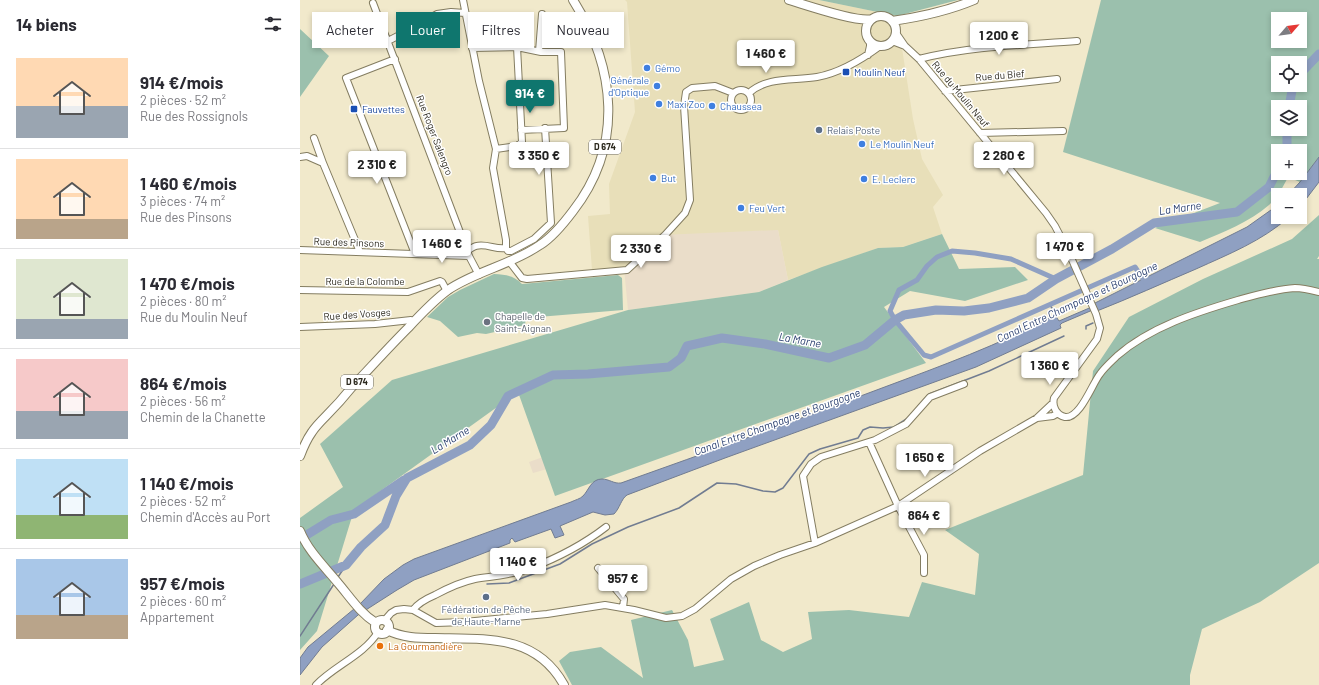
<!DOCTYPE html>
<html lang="fr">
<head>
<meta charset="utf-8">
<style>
  body { margin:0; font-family:Barlow,sans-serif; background:#f2f2f3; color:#2b2b33; height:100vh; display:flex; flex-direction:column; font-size:15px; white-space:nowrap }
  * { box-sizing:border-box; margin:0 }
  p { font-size:13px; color:#7c7c81 }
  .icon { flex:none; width:22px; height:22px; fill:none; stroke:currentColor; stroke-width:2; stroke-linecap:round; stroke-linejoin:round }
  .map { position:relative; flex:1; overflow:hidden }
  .sheet { display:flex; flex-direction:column; background:#fff; width:300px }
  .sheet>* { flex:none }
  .top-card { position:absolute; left:12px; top:12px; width:380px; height:36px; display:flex; gap:8px }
  .needle { width:26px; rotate:62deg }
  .controls { position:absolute; left:971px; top:12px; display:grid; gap:8px }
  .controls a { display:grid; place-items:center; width:36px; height:36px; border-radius:0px; background:#fff; box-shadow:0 2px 6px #0003; font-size:20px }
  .price { position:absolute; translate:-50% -34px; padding:0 9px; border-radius:4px; background:#fff; color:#222; font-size:13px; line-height:26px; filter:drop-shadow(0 1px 2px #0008) }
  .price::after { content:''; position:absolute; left:50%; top:24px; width:12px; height:9px; margin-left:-6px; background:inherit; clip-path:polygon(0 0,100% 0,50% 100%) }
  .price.current { background:#0f766e; color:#fff }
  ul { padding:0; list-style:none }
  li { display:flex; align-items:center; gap:12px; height:100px; padding:0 16px }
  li+li { border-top:1px solid #e1e1e2 }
  li span { display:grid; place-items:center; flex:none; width:112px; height:80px; border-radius:0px; color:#555 }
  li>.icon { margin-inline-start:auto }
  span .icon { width:48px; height:48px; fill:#fffc; stroke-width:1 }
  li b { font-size:17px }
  h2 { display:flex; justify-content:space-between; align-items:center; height:48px; padding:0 16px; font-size:17px }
  .pill { padding:0 14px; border-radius:0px; background:#fff; box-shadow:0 2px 6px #0003; font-size:14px; line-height:36px }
  .pill.current { background:#0f766e; color:#fff }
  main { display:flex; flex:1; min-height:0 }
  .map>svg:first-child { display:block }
</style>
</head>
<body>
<main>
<section class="sheet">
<h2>14 biens<svg class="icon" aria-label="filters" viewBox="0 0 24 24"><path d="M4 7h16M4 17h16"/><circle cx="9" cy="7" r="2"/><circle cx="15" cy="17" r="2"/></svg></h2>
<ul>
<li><span style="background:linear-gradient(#ffd9b3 60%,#9aa5b1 0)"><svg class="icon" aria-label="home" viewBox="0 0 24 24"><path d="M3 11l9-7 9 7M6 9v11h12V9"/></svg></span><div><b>914 €/mois</b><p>2 pièces · 52 m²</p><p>Rue des Rossignols</p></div></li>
<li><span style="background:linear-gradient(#ffd9b3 75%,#b9a48a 0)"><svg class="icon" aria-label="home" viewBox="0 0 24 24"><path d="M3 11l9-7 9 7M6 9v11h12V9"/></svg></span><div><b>1 460 €/mois</b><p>3 pièces · 74 m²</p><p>Rue des Pinsons</p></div></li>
<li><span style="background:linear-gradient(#dfe7d0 75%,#9aa5b1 0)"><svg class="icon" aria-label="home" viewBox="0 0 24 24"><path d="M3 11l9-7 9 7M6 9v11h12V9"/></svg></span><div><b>1 470 €/mois</b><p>2 pièces · 80 m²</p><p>Rue du Moulin Neuf</p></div></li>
<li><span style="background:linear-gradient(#f6c9c9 65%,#9aa5b1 0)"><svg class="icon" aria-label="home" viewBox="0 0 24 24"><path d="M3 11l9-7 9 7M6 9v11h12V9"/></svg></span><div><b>864 €/mois</b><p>2 pièces · 56 m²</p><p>Chemin de la Chanette</p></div></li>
<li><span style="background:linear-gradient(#bfe0f5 70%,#8fb573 0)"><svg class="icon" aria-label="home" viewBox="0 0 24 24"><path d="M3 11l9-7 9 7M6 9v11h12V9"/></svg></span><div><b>1 140 €/mois</b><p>2 pièces · 52 m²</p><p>Chemin d'Accès au Port</p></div></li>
<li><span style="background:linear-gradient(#a9c7e8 70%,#b9a48a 0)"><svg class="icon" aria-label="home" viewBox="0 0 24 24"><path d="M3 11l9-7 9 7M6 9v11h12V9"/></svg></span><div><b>957 €/mois</b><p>2 pièces · 60 m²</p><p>Appartement</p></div></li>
</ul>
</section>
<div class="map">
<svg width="1019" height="685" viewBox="0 0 1019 685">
  <rect width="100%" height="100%" fill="#f1e9cb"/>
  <path fill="#e8dfb9" d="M325,0H519L597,16L613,119L622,159L643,195L633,207L642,234L603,247L578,248L488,280L478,230L324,268L292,270L288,216L310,214L309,184L335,112L327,2Z"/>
  <path fill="#eaddc9" d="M478,230L488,280L459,292L328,310L324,268L361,235Z
    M243,457L247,469L233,473L229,462Z"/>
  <path fill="#9bc0ad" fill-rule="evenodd" d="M519,0H658L597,16Z
    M801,0H1019V157L1000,182L988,177C983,187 977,198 969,205C950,222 923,232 900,242L855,228L920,203L763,152ZM978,19H1000V41H978ZM978,63H1000V85H978ZM978,107H1000V129H978ZM978,151H1000V173H978Z
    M0,29L29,56L0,97Z
    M1019,215V256L1017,259H1019V563L960,602L902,629L890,675V685H272L259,661L270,652L301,647L343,678L331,620L372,610L388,640L394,667L424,660L410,619L449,602L461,640L483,652L512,639L508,612L549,610L609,617L622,582L675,595L679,554L645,530L783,475L793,371L829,317L903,279L992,239Z
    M642,234L659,269L715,267L728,280L665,301L610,291L584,307L626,363L255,496L218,392L54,510L17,631L0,650V518L43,487L20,444L92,380L328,310L459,292L522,267L578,248L603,247Z
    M194,274C206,275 213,275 222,284L318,275L322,278L323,310L226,318L225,325L186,334L177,333L158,337L140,321L127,317L148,297L160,290Z"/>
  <path fill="#8fa0c2" stroke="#717c91" d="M1019,157V182L1000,207V195H988L1000,182Z
    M978,205V217H989C962,241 929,254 896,269C863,283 830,298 797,311L795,309L762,323L760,325L761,328L676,367L425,458L327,495C321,499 320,508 314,514L305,515L293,512L260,526L264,535L255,538L251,529L215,542L212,538L210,540V543L114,580L97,590L58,615L22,647L0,675V658L8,647L60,604L84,579L103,565L114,559L271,502C275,500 280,499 283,496C289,490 291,479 302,479C309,479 314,484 321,483C408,452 495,421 582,388C641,366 699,345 755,315L759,321L794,306L793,304L947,227Z"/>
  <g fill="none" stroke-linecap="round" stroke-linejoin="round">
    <path stroke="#717c91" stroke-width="1.5" d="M749,304L752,308
      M786,329V326L793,323
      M618,406L629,394L689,371L764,336
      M38,577L46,565
      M187,584L209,583L260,564L292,544L328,527L379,508L417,483L436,484L463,491L475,492L483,488L509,454L520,449L558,438L563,430L570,427L583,428L594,427L608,418
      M0,636L34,584"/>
    <path stroke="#8fa0c2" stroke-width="5" d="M756,279L711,259L675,253L652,251L637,257L627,266L617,280L599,290L590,311L595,320L624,355L631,357L835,267L845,282"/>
    <path stroke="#8fa0c2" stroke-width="9" d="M1000,74L1019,54
      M989,107L993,85
      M987,151V129
      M0,539L31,520L54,514L104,480
      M0,584L46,565L61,547L85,525L96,496L107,478L170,445L191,425L208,396L253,375L288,374L369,367L381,358L387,346L422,338L465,344L529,358L565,345L595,320L604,315L636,310L664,311L689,308L728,298L756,279L812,249L854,223L937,212L969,187L978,169"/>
    <defs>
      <path id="minor" d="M163,0L179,81L196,149L193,168L206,240V248C196,250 186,243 176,246C173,247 170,249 167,251
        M73,3L169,256L179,275
        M596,33L605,46L619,59L746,213L755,226L769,253L796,314L800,328L797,339L754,398C752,406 756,415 765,417C780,419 792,384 800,374C805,367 811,362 817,356C850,327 897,312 938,300C956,295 976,289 995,288C1003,288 1011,290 1019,292
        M88,41L115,27L137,14L151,12L165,13
        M592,41L605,46
        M172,48L217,47L241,52H261L264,128L221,130
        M239,51L242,14
        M568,55L570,46V41
        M95,59L46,78L115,254
        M619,59C670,46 725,45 777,41
        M431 100a10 10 0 1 1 20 0a10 10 0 1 1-20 0Z
        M645,91L757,79
        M449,93C468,76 493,81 517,77C540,73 561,60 580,46
        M680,133L763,131
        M14,138L23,163
        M196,149L217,146L222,142L217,47
        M0,157L7,156L23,163L60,252
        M206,248L208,251H211L234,239L251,223L245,128
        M0,250L169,256
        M209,261L222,278L227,279L327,270L365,235L385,213L390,200L384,106L386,92L392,88L415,86L433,93
        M0,290L108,292L140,281L142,282L147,291
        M0,327L75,324L111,320L114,322
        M737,418L753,416L758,413
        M569,442L598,506L624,555V573
        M515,543L503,476L511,464L521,457L575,440L606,424L630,397L664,384
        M298,568L324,599L323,608
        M113,610C118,603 128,598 135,595C148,588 161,582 175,579C194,576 213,575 231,568C257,558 284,544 306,527
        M84,621L91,613L96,610L104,609L113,610L136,623L165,622L247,614L305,605L334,610L366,618L382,616L395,609L431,579L454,566L480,555L515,543L598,506L680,451L737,418L753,403
        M16,685C34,666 64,655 78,632"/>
      <path id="major" d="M489,0C506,5 558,23 572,19
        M566 31a15 15 0 1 1 30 0a15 15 0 1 1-30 0Z
        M592,21C620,17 648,11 674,0
        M0,456C3,448 7,439 12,432C16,426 21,421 26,416C35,407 44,397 52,387C71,367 89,347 108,328C120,315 133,301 148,290C176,271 211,265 240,245C253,237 264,223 273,211C324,145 316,68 273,0
        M0,531C8,551 25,567 38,583C50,597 60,613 76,623
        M75 627a7 7 0 1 1 14 0a7 7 0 1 1-14 0Z
        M87,630C103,638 118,638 135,638C185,639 236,634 264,685"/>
    </defs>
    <use href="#minor" stroke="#847d61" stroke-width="8"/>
    <use href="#major" stroke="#847d61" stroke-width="10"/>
    <use href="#minor" stroke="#fff" stroke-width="6"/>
    <use href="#major" stroke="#fff" stroke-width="8"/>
  </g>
  <g fill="#3f7fe0" stroke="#fff" stroke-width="1.5">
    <circle cx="347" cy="68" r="4"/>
    <circle cx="357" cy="86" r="4"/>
    <circle cx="359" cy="104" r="4"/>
    <circle cx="412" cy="106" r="4"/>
    <circle cx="562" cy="144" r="4"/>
    <circle cx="353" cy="178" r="4"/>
    <circle cx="564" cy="179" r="4"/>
    <circle cx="441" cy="208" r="4"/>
  </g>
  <g fill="#1a4fb4" stroke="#fff" stroke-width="1.5">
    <rect x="542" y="68" width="8" height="8" rx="2"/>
    <rect x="50" y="105" width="8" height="8" rx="2"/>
  </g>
  <g fill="#5c6f8a" stroke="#fff" stroke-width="1.5">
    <circle cx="519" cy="130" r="4"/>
    <circle cx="186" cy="597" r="4"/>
  </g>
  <circle fill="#6b7280" stroke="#fff" stroke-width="1.5" cx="187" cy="322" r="4"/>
  <circle fill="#e8710a" stroke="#fff" stroke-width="1.5" cx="80" cy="646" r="4"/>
  <g text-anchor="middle" stroke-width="3" stroke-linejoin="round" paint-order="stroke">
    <g fill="#fff" stroke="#6b6962" stroke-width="1">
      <rect x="289" y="140" width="32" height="14" rx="3"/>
      <rect x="41" y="375" width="32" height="14" rx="3"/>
    </g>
    <g font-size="9" font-weight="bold" fill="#2c291e">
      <text x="305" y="150">D 674</text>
      <text x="57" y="385">D 674</text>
    </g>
    <g font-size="10" fill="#366cbe" stroke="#fff" text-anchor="start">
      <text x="355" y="72">Gémo</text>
      <text x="349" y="84" text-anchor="end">Générale<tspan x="349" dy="12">d'Optique</tspan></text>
      <text x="367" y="108">Maxi Zoo</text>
      <text x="420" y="110">Chaussea</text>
      <text x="570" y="148">Le Moulin Neuf</text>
      <text x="361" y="182">But</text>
      <text x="572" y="183">E. Leclerc</text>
      <text x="449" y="212">Feu Vert</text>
    </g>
    <g font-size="10" fill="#164399" stroke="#fff" text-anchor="start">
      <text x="554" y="76">Moulin Neuf</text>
      <text x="62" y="113">Fauvettes</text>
    </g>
    <g font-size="10" fill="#2c291e" stroke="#fff">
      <text transform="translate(700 75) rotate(-5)" y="4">Rue du Bief</text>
      <text transform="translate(661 94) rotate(50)" y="4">Rue du Moulin Neuf</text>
      <text transform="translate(135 135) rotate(69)" y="4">Rue Roger Salengro</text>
      <text transform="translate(49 242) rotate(2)" y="4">Rue des Pinsons</text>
      <text x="65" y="285">Rue de la Colombe</text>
      <text transform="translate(57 314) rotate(-4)" y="4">Rue des Vosges</text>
    </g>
    <g font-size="10" fill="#4e5e75" stroke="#fff" text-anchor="start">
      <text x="527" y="134">Relais Poste</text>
      <text x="186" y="613" text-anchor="middle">Fédération de Pêche<tspan x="186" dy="12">de Haute-Marne</tspan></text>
    </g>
    <g font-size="10" fill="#5b616d" stroke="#fff" text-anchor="start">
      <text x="195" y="320">Chapelle de<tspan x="195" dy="12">Saint-Aignan</tspan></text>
    </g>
    <g font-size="10" fill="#c56008" stroke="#fff" text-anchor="start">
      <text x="88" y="650">La Gourmandière</text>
    </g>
    <g font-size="11" font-style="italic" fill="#2d4271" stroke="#fff">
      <text transform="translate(880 208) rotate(-8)" y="4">La Marne</text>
      <text transform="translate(777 302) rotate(-25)" y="4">Canal Entre Champagne et Bourgogne</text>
      <text transform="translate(500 340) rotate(10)" y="4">La Marne</text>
      <text transform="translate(477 422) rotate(-20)" y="4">Canal Entre Champagne et Bourgogne</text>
      <text transform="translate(150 440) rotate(-31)" y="4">La Marne</text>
    </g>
  </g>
</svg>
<div class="controls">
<a><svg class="needle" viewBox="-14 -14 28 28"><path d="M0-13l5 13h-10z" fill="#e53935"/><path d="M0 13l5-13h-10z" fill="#7c7c81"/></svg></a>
<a><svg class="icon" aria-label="locate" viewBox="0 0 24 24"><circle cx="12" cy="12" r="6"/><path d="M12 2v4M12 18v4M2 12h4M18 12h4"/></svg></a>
<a><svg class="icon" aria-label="layers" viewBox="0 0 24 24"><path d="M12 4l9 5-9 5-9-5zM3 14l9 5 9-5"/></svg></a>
<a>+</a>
<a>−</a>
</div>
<b class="price" style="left:699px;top:56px">1 200 €</b>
<b class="price" style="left:466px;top:74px">1 460 €</b>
<b class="price current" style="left:230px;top:114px">914 €</b>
<b class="price" style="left:239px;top:176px">3 350 €</b>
<b class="price" style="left:704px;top:176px">2 280 €</b>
<b class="price" style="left:77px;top:185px">2 310 €</b>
<b class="price" style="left:142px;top:264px">1 460 €</b>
<b class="price" style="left:765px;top:267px">1 470 €</b>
<b class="price" style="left:341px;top:269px">2 330 €</b>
<b class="price" style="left:750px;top:386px">1 360 €</b>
<b class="price" style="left:625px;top:478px">1 650 €</b>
<b class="price" style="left:624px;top:536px">864 €</b>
<b class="price" style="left:218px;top:582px">1 140 €</b>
<b class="price" style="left:323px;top:599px">957 €</b>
<div class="top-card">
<a class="pill">Acheter</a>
<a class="pill current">Louer</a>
<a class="pill">Filtres</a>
<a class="pill">Nouveau</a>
</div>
</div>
</main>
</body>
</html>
